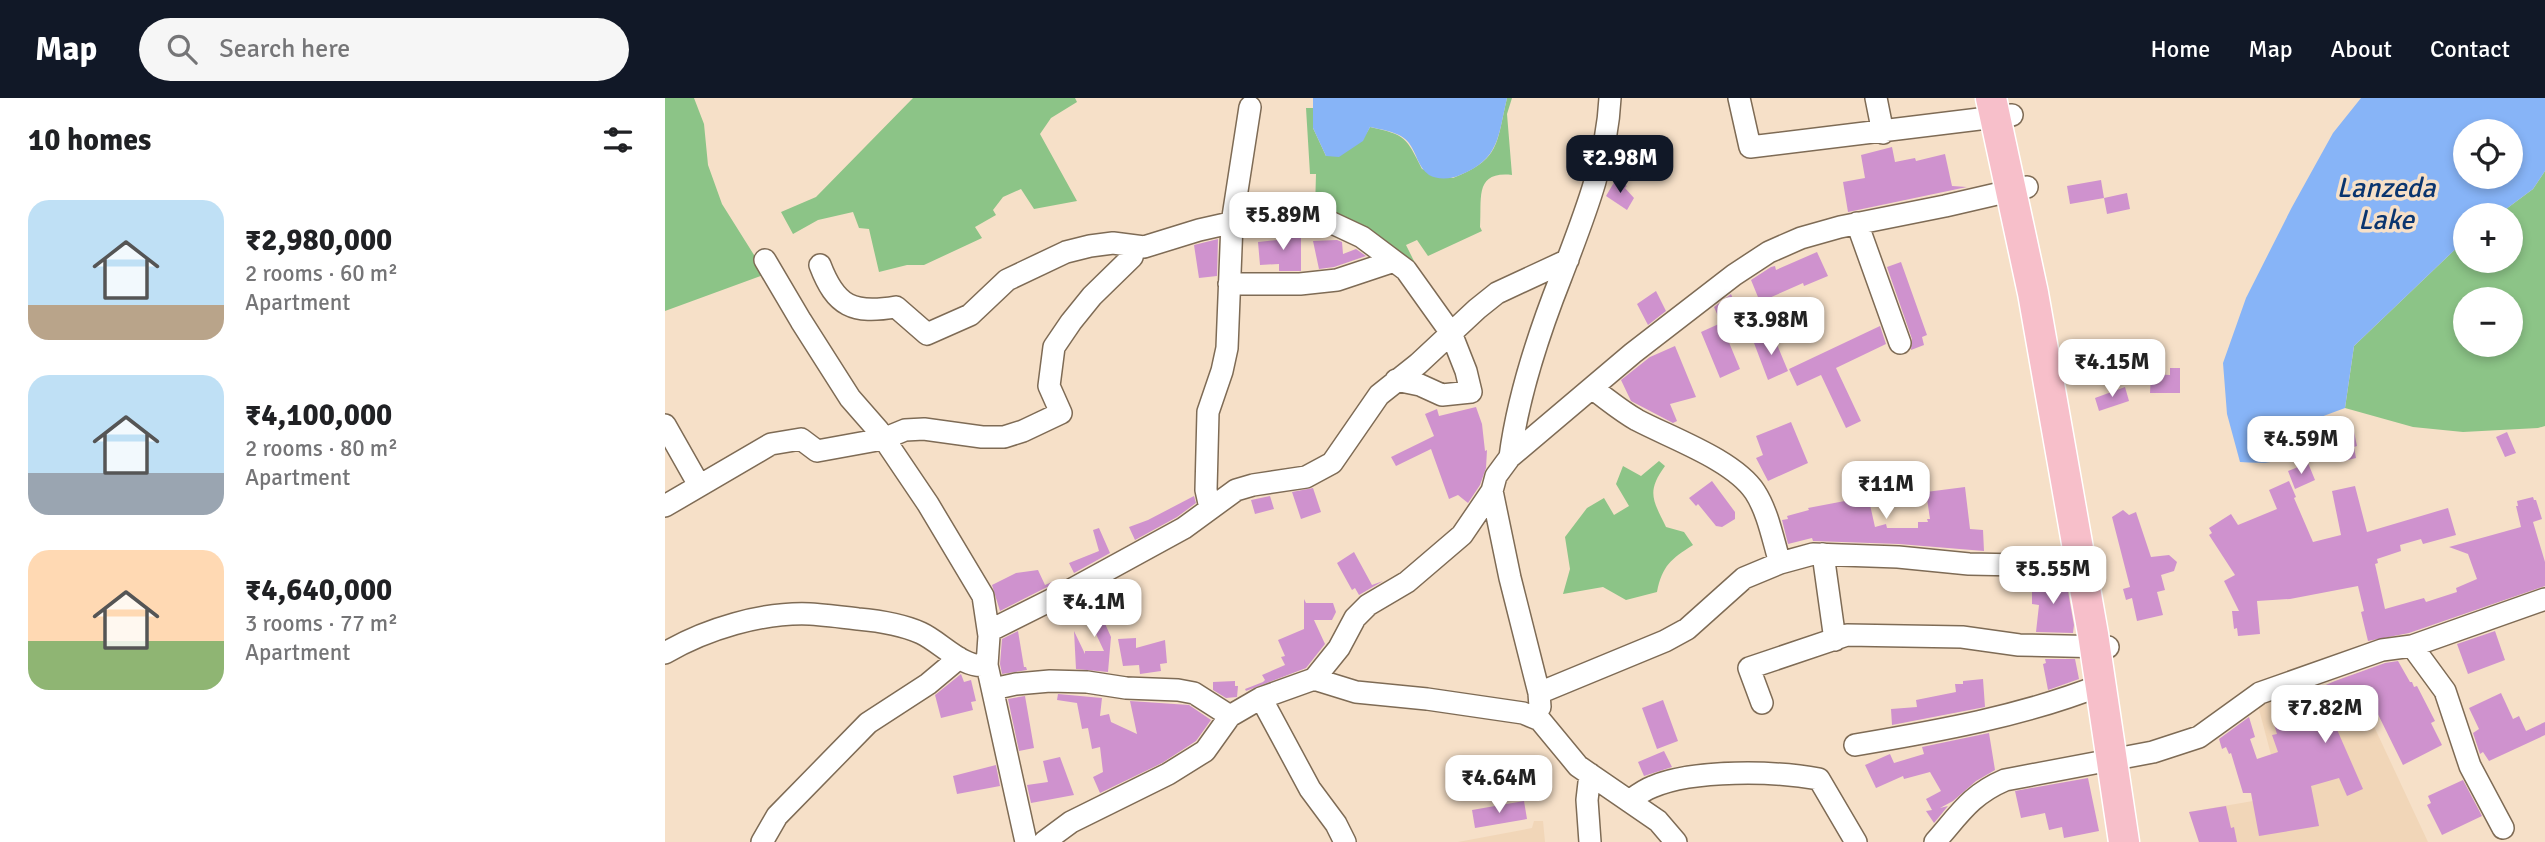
<!DOCTYPE html>
<html lang="en">
<head>
<meta charset="utf-8">
<style>
  body { margin:0; font-family:Signika,sans-serif; background:#f6f6f6; color:#202124; height:100vh; display:flex; flex-direction:column; font-size:26px; white-space:nowrap }
  * { box-sizing:border-box; margin:0 }
  p { font-size:23px; color:#757577 }
  .icon { flex:none; width:38px; height:38px; fill:none; stroke:currentColor; stroke-width:2; stroke-linecap:round; stroke-linejoin:round }
  .map { position:relative; flex:1; overflow:hidden }
  .sheet { display:flex; flex-direction:column; background:#fff; width:665px }
  .sheet>* { flex:none }
  .tools { position:absolute; left:1788px; top:21px; display:grid; gap:14px }
  .tools a { display:grid; place-items:center; width:70px; height:70px; border-radius:50%; background:#fff; box-shadow:0 4px 10px #0003; font-size:35px }
  .price { position:absolute; translate:-50% -60px; padding:0 16px; border-radius:14px; background:#fff; color:#222; font-size:23px; line-height:46px; filter:drop-shadow(0 2px 4px #0008) }
  .price::after { content:''; position:absolute; left:50%; top:42px; width:21px; height:16px; margin-left:-10px; background:inherit; clip-path:polygon(0 0,100% 0,50% 100%) }
  .price.active { background:#111827; color:#fff }
  ul { padding:0; list-style:none }
  li { display:flex; align-items:center; gap:21px; height:175px; padding:0 28px }
  li span { display:grid; place-items:center; flex:none; width:196px; height:140px; border-radius:21px; color:#555 }
  li>.icon { margin-inline-start:auto }
  span .icon { width:84px; height:84px; fill:#fffc; stroke-width:1 }
  li b { font-size:30px }
  h2 { display:flex; justify-content:space-between; align-items:center; height:84px; padding:0 28px; font-size:30px }
  header { display:flex; align-items:center; gap:42px; box-sizing:border-box; height:98px; padding:0 35px; background:#111827; color:#fff }
  header strong { font-size:33px }
  nav { display:flex; gap:38px; margin-inline-start:auto; font-size:24px }
  .search { width:490px; height:63px; background:#f6f6f6; display:flex; align-items:center; gap:18px; box-sizing:border-box; padding:0 24px; border-radius:38px; color:#757577; font-size:26px }
  main { display:flex; flex:1; min-height:0 }
  .map>svg:first-child { display:block }
</style>
</head>
<body>
<header>
<strong>Map</strong>
<div class="search"><svg class="icon" aria-label="search" viewBox="0 0 24 24"><circle cx="10" cy="10" r="6"/><path d="M15 15l6 6"/></svg>Search here</div>
<nav><a>Home</a><a>Map</a><a>About</a><a>Contact</a></nav>
</header>
<main>
<section class="sheet">
<h2>10 homes<svg class="icon" aria-label="filters" viewBox="0 0 24 24"><path d="M4 7h16M4 17h16"/><circle cx="9" cy="7" r="2"/><circle cx="15" cy="17" r="2"/></svg></h2>
<ul>
<li><span style="background:linear-gradient(#bfe0f5 75%,#b9a48a 0)"><svg class="icon" aria-label="home" viewBox="0 0 24 24"><path d="M3 11l9-7 9 7M6 9v11h12V9"/></svg></span><div><b>₹2,980,000</b><p>2 rooms · 60 m²</p><p>Apartment</p></div></li>
<li><span style="background:linear-gradient(#bfe0f5 70%,#9aa5b1 0)"><svg class="icon" aria-label="home" viewBox="0 0 24 24"><path d="M3 11l9-7 9 7M6 9v11h12V9"/></svg></span><div><b>₹4,100,000</b><p>2 rooms · 80 m²</p><p>Apartment</p></div></li>
<li><span style="background:linear-gradient(#ffd9b3 65%,#8fb573 0)"><svg class="icon" aria-label="home" viewBox="0 0 24 24"><path d="M3 11l9-7 9 7M6 9v11h12V9"/></svg></span><div><b>₹4,640,000</b><p>3 rooms · 77 m²</p><p>Apartment</p></div></li>
</ul>
</section>
<div class="map">
<svg width="1880" height="744" viewBox="0 0 1880 744">
  <rect width="100%" height="100%" fill="#f6e0c8"/>
  <path fill="#f1d6b8" d="M1685,577L1763,744H1534L1524,714L1617,698L1592,604L1628,594L1638,597Z
    M869,723H878L880,744H793L867,730Z"/>
  <path fill="#8cc487" fill-rule="evenodd" d="M0,0H29L39,26L43,67L57,106L101,176L0,213Z
    M248,0H410L412,4L386,20L375,36L412,103L369,111L356,91L338,99L328,112L331,117L310,129L317,140L259,167H242L214,174L204,131L194,130L188,114L153,122L128,136L116,114L151,99Z
    M842,0H847L842,16L847,77C809,73 817,100 815,129L817,133L763,158L752,142L741,147L750,165L745,168L650,111L651,76H645L641,10H648V30L661,58C683,51 694,50 705,29C741,37 741,39 757,71L788,80C836,61 831,46 842,0Z
    M1880,73V328L1873,330L1798,334L1748,329L1680,310L1689,248L1801,141V163H1846V117H1833L1868,91ZM1801,201H1846V247H1801Z
    M994,363L1000,368C981,394 988,402 1001,429L1019,434L1028,447C1006,461 997,468 992,494L961,502L938,489L898,496L905,471L900,439L922,410L939,400L949,417L964,408L951,386L958,368L976,378Z"/>
  <path fill="#87b4f7" fill-rule="evenodd" d="M648,0H842C833,38 835,61 795,77C787,81 772,82 764,77C753,69 752,56 744,45C736,34 718,32 705,29L698,43L674,59L661,58L648,30Z
    M1696,0H1880V73L1868,91L1833,117H1801V141L1689,248L1680,310L1637,326V354C1617,365 1598,366 1575,364L1562,316L1558,265L1581,200L1627,109L1668,35ZM1801,33H1846V79H1801Z"/>
  <path fill="#cf92ce" d="M1227,49L1230,64L1250,60L1251,63L1280,56L1287,88L1302,89L1183,114L1178,84L1200,80L1196,57Z
    M951,81L962,88L960,90L969,100L962,112L941,98Z
    M1436,82L1439,100L1405,106L1402,88Z
    M1462,95L1465,111L1442,116L1439,100Z
    M636,134V173H614V166L595,167L593,144L613,142V135Z
    M553,141L552,178L534,180L529,147Z
    M672,142L677,144L678,156L691,151L701,158L669,169L654,171L648,143Z
    M1152,154L1163,178L1139,188L1138,185L1095,204L1086,182L1106,169L1110,168L1111,172Z
    M1236,164L1262,237L1257,239L1259,247L1246,252L1247,241L1222,169Z
    M991,193L1001,213L983,227L972,206Z
    M1066,196L1082,234L1063,242L1075,271L1055,280L1036,234L1056,225L1049,209Z
    M1215,228L1221,246L1171,270L1196,323L1181,330L1156,277L1132,288L1124,271Z
    M1108,237L1123,273L1103,282L1089,245Z
    M1010,248L1031,299L1005,306L1012,323L1008,325L966,303L956,282L985,259Z
    M1505,270H1515V295H1485L1486,276L1505,277Z
    M1460,289L1464,303L1434,313L1430,300Z
    M811,309L817,326L820,353L822,352L821,370L815,387L803,405L793,397L784,401L766,351L731,368L726,359L769,338L760,316L772,311L774,318Z
    M1126,324L1143,365L1103,383L1091,360L1098,357L1091,338Z
    M1672,333L1673,338L1689,334L1692,348L1689,349L1691,360L1675,364L1673,357L1659,360L1653,338Z
    M1842,334L1851,355L1840,359L1831,339Z
    M1643,365L1650,382L1630,391L1623,373Z
    M1194,366L1205,396L1203,398L1210,429L1221,426L1222,430H1253V424H1263L1262,421H1265L1261,394L1300,389L1305,431L1318,432L1319,453L1234,446L1148,443L1147,440L1123,446L1117,422L1123,421L1122,418L1144,412L1143,410L1185,402L1187,401L1178,371Z
    M1047,383L1070,414V421L1057,429L1051,428L1033,406L1031,408L1024,400Z
    M1624,383L1631,399L1629,400L1648,444L1676,437L1667,393L1690,388L1702,434L1783,410L1791,437L1758,446L1756,441L1735,447L1736,453L1712,461L1713,465L1710,466L1720,511L1759,500L1761,504L1792,494L1791,490L1812,481L1803,456L1784,449L1856,429L1851,408H1853L1852,403L1868,399L1869,402H1871L1877,421L1868,424L1880,464V488L1744,535L1703,543L1696,514L1699,513L1693,488L1625,501L1592,503L1595,536L1573,538L1572,530L1569,531L1567,513H1574L1559,483L1570,477L1544,437L1547,435L1544,430L1566,416L1573,427L1612,411L1604,392Z
    M648,390L656,414L636,421L627,394Z
    M529,398L531,405L512,419L470,442L464,429L483,422Z
    M605,398L609,411L590,416L586,402Z
    M1458,412L1464,417L1471,414L1486,459L1504,457L1512,464L1509,473L1496,477L1500,492L1492,494L1498,517L1472,523L1467,500L1461,502L1458,491L1465,489L1447,419Z
    M434,430L445,455L409,475L404,465L434,453L428,432Z
    M689,454L707,487L718,483L694,497L690,490L687,492L672,465Z
    M373,472L380,487L387,484L388,486L335,513L327,487L351,475Z
    M1367,480L1401,482L1409,527L1408,535L1371,534L1374,507L1367,506Z
    M435,491L438,497L429,501L446,539L443,574L411,571L409,533L420,556V553H439L415,502Z
    M639,501L641,505H668L671,514L667,522H649L660,546L641,570L581,593L580,591L598,584L600,582L597,577L620,567L616,559L620,558L613,542L639,531Z
    M353,533L359,569H361L362,572L337,576L335,566L337,541Z
    M1830,533L1840,562L1803,576L1792,546Z
    M471,540V550L500,542L502,565L495,566L496,573L475,576L474,567L458,568L453,541Z
    M1380,561H1410L1414,581L1383,592L1378,566L1381,565Z
    M1733,563L1745,584H1747L1749,589L1752,588L1770,623L1766,625L1777,647L1738,667L1702,594L1663,611L1698,691L1682,698L1674,680L1646,688L1654,728L1594,738L1586,695H1578L1566,655L1564,656L1561,649L1557,651L1554,641L1584,619L1590,639L1585,641L1592,661L1613,654L1607,637L1612,636L1608,623L1615,621L1609,604L1629,597L1630,600L1670,583L1720,565Z
    M296,576L299,584L306,582L311,603L306,604L308,612L276,620L270,597Z
    M1318,581L1320,609L1227,627L1226,611L1252,609L1251,602L1291,594L1290,586H1298V583Z
    M570,583V588H573L572,599L561,600L548,592V584Z
    M1836,595L1848,621L1854,618L1861,633L1880,624V637L1824,663L1818,654L1815,656L1808,635L1814,631L1804,610Z
    M393,596L437,600L435,618L444,616L446,624L472,636L465,603L524,607L546,622L531,643L497,665L435,695L428,679L438,674L435,649L427,651L423,630L417,631L412,605L392,602Z
    M360,598L369,650L354,653L343,601Z
    M998,602L1013,643L992,651L977,610Z
    M1324,635L1330,672L1311,683L1288,703L1275,710L1283,708L1269,725L1261,713L1267,712L1261,701L1276,693L1265,674L1239,681L1238,678L1211,690L1200,667L1225,656L1229,665L1259,656L1257,649Z
    M999,653L1007,669L979,678L973,664Z
    M395,659L409,697L366,705L362,687L383,684L378,663Z
    M331,667L335,688L292,696L288,678Z
    M1423,680L1434,733L1399,740L1397,729L1384,732L1380,715L1356,720L1350,693Z
    M1798,682L1817,718L1777,737L1762,707L1766,705L1763,698Z
    M859,703L862,721L810,730L807,712Z
    M1561,708L1566,730L1569,729L1572,744H1534L1524,714Z"/>
  <g fill="none" stroke-linecap="round" stroke-linejoin="round">
    <defs>
      <path id="minor" d="M1074,0L1085,49L1347,17
        M1211,0L1218,35
        M1192,125L1235,245
        M100,162L136,223L185,300L213,332L263,406L318,498L324,538L322,567L361,744
        M155,167C171,209 188,216 231,209L262,236L305,217L342,182L401,154L425,148L448,145L479,149L534,132L565,125L642,120L665,124L697,139L741,172L786,235L801,273L806,294L777,297L755,287L731,282
        M564,186H635L672,182L729,163
        M928,291C942,301 956,313 972,322C1006,340 1069,362 1090,394C1103,414 1108,442 1115,465
        M0,327L34,387
        M845,359C853,297 873,237 896,179C918,121 942,63 945,0
        M827,393L845,480L874,595L875,609
        M0,408L106,346L136,341L152,353L218,341L240,332L259,331L317,339H339L358,333L396,315L384,288L389,249L406,224L427,198L467,159L470,149
        M545,410L541,392L543,314L557,273L562,250L567,125L585,9
        M1158,456L1170,542
        M324,533L402,494L519,430L571,392L588,387L641,379L667,365L714,297L753,266L812,211L832,195L903,162
        M0,555C41,531 97,514 145,516C161,517 177,519 193,521C215,523 236,526 256,535C276,544 299,572 322,567
        M649,581L691,594L762,601L858,615L875,622L913,668L993,723L1011,744
        M328,591L351,586L385,583L422,584L461,590L513,592L529,595L565,618
        M874,595L1000,543L1022,531L1079,480L1115,465L1148,456L1233,459L1304,466L1416,468
        M596,600L645,691L671,726L680,744
        M1097,605L1084,570L1182,537L1297,539L1354,547L1443,549
        M1190,647C1273,633 1358,618 1436,587
        M925,676L922,702L925,744
        M964,703C971,698 979,692 987,689C1028,671 1111,673 1154,681L1191,744
        M1838,730L1805,668L1780,593L1747,548L1880,501
        M97,744L112,718L203,625L263,586L294,560
        M379,744L406,724L503,676L540,653L565,618L596,600L649,581L674,550L690,520L703,507L742,484L797,437L827,393L831,378L845,359L968,255L1069,177L1104,154L1136,140L1175,129L1280,108L1362,89
        M1270,744C1294,717 1305,697 1340,682L1488,654L1534,639L1595,595L1717,552L1747,548"/>
      <path id="highway" d="M1326,0L1368,195L1428,536L1459,744"/>
    </defs>
    <use href="#minor" stroke="#7e6b55" stroke-width="24"/>
    <use href="#highway" stroke="#fff" stroke-width="33"/>
    <use href="#minor" stroke="#fff" stroke-width="21"/>
    <use href="#highway" stroke="#f7bfca" stroke-width="30"/>
  </g>
  <g text-anchor="middle" stroke-width="7" stroke-linejoin="round" paint-order="stroke">
    <g font-size="28" font-style="italic" fill="#0a356f" stroke="#f6e0c8">
      <text x="1721" y="99">Lanzeda<tspan x="1721" dy="32">Lake</tspan></text>
    </g>
  </g>
</svg>
<div class="tools">
<a><svg class="icon" aria-label="locate" viewBox="0 0 24 24"><circle cx="12" cy="12" r="6"/><path d="M12 2v4M12 18v4M2 12h4M18 12h4"/></svg></a>
<a>+</a>
<a>−</a>
</div>
<b class="price active" style="left:955px;top:97px">₹2.98M</b>
<b class="price" style="left:618px;top:154px">₹5.89M</b>
<b class="price" style="left:1106px;top:259px">₹3.98M</b>
<b class="price" style="left:1447px;top:301px">₹4.15M</b>
<b class="price" style="left:1636px;top:378px">₹4.59M</b>
<b class="price" style="left:1221px;top:423px">₹11M</b>
<b class="price" style="left:1388px;top:508px">₹5.55M</b>
<b class="price" style="left:429px;top:541px">₹4.1M</b>
<b class="price" style="left:1660px;top:647px">₹7.82M</b>
<b class="price" style="left:834px;top:717px">₹4.64M</b>
</div>
</main>
</body>
</html>
